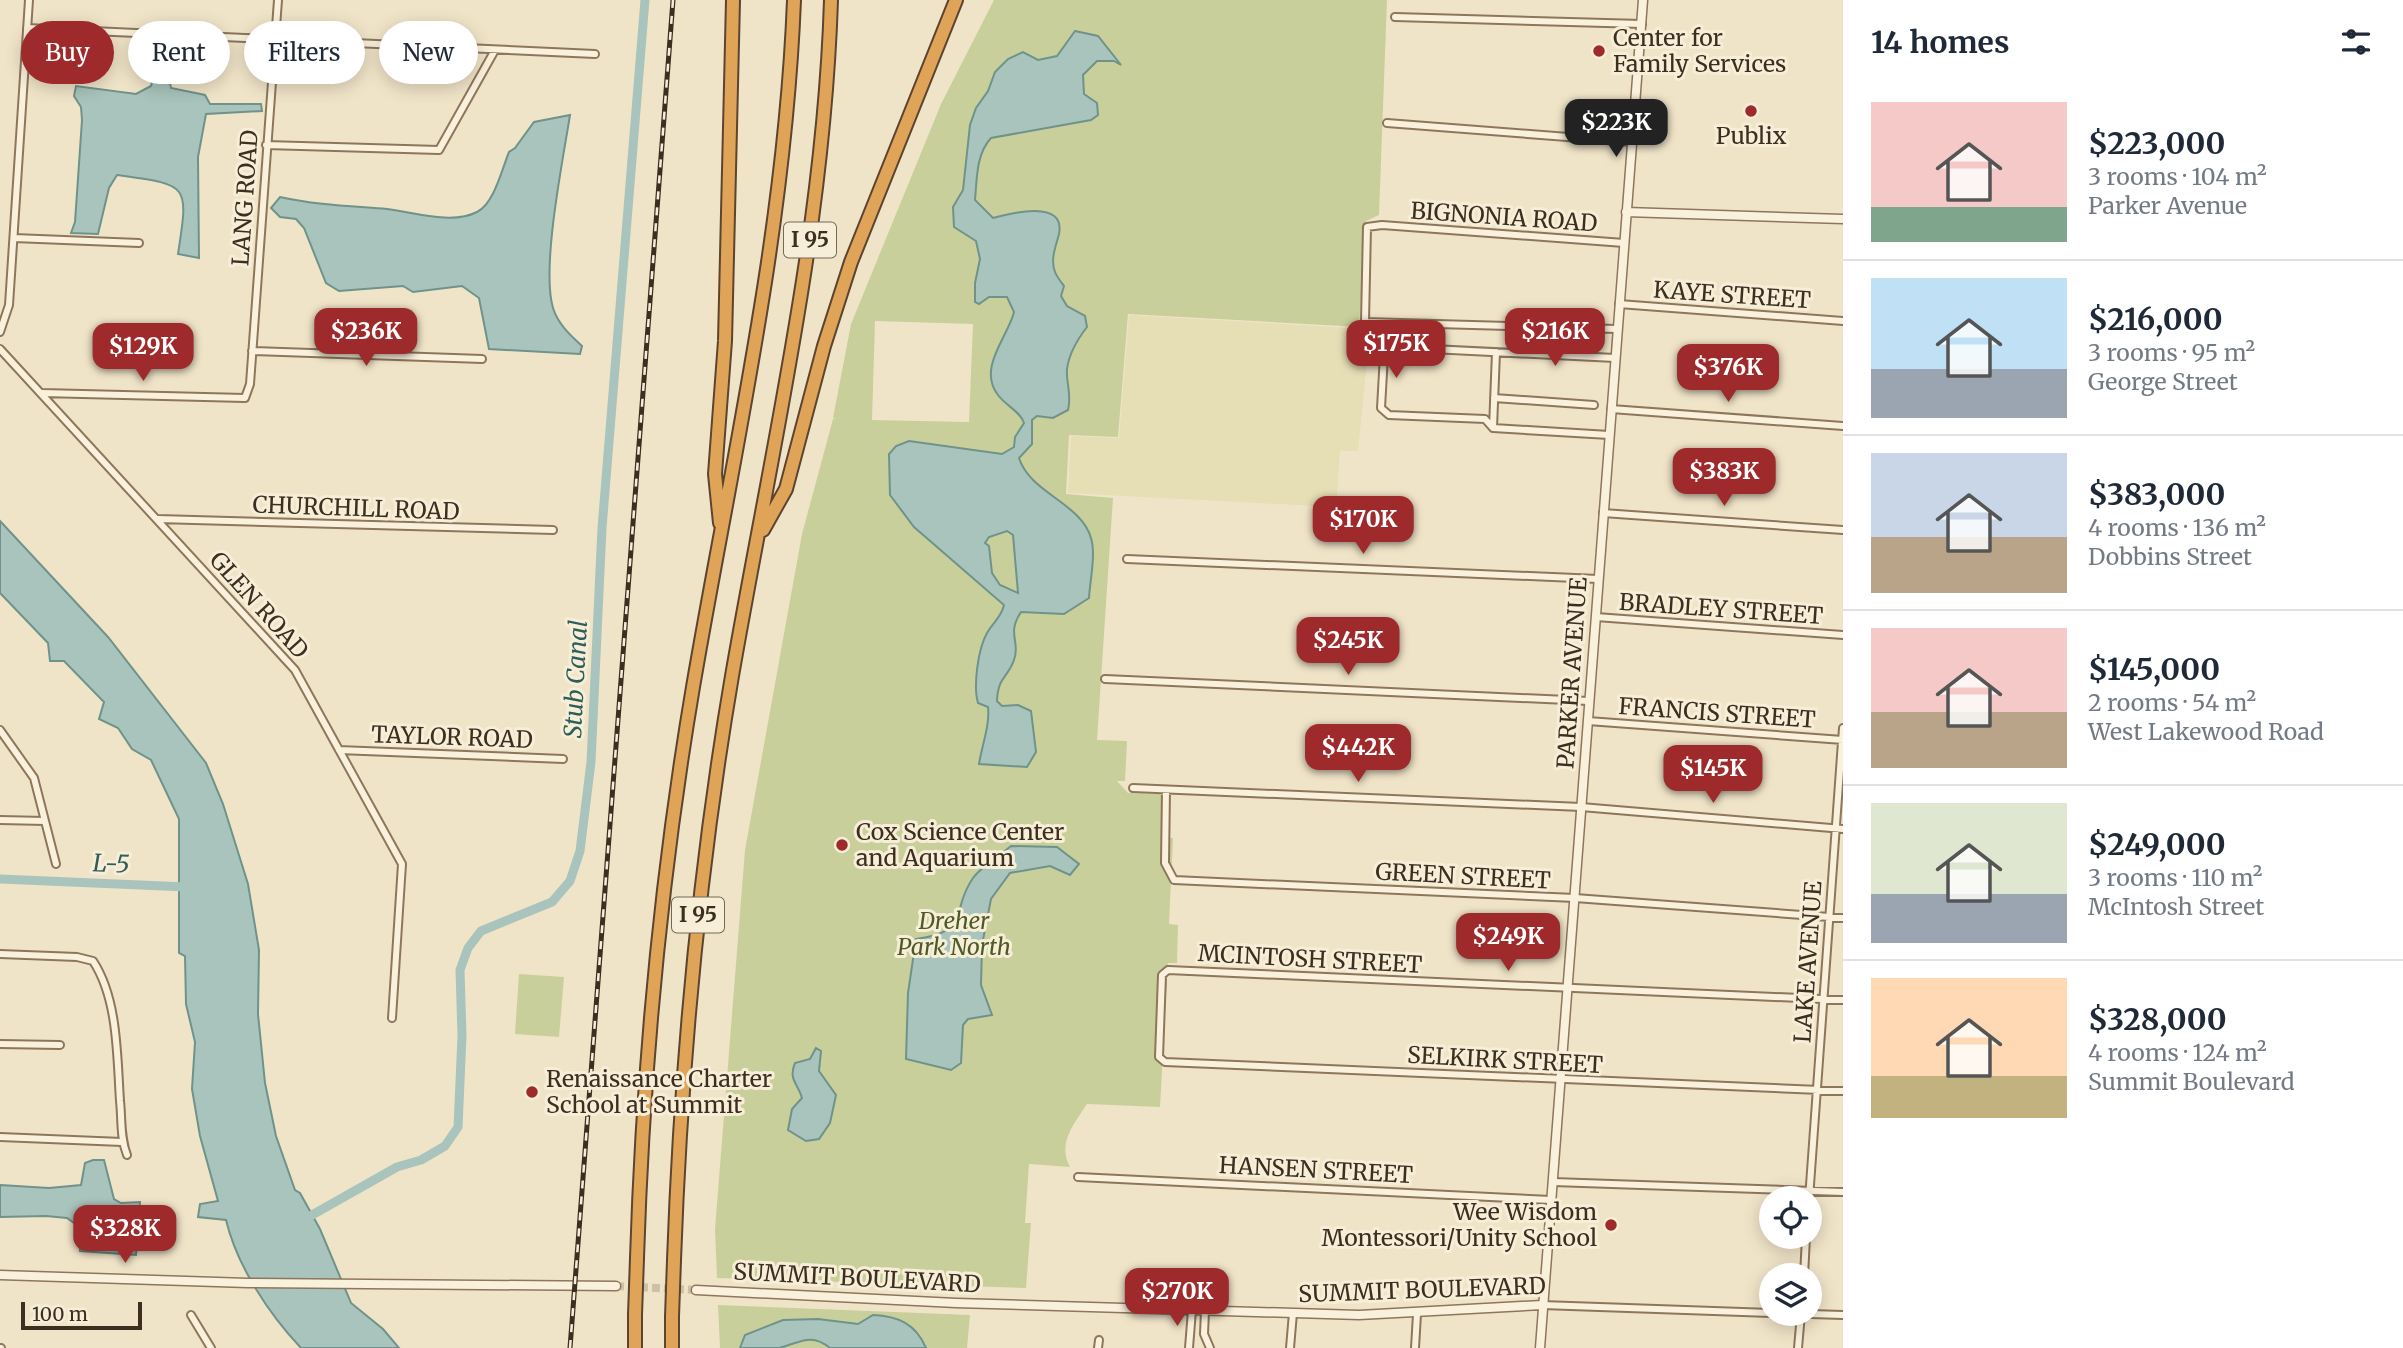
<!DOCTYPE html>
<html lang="en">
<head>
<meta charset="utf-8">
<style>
  body { margin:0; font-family:Merriweather,serif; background:#f2f2f3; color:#1f2937; height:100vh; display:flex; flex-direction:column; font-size:26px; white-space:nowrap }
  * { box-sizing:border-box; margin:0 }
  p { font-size:23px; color:#747a83 }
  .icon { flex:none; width:38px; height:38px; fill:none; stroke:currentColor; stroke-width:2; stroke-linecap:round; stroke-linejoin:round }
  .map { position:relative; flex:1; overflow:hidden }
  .side { display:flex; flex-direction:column; background:#fff; width:560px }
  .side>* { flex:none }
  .guide { position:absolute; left:21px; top:21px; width:665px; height:63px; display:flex; gap:14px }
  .fabs { position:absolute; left:1759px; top:1186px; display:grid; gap:14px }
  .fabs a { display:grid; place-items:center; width:63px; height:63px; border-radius:50%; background:#fff; box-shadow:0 4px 18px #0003; font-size:35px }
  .scale { position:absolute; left:21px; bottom:18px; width:121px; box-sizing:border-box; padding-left:7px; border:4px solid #3d2e20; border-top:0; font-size:19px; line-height:24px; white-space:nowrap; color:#3d2e20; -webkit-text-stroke:5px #f7eed8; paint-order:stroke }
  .price { position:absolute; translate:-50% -60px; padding:0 16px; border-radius:14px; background:#9e2a2b; color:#fff; font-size:23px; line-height:46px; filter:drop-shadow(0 2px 4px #0008) }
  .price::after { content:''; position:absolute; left:50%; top:42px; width:21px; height:16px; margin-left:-10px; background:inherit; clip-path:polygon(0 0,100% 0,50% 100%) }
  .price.on { background:#222; color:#fff }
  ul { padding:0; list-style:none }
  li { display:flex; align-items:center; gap:21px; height:175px; padding:0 28px }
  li+li { border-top:2px solid #e0e1e3 }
  li span { display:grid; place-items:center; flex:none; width:196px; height:140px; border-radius:0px; color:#555 }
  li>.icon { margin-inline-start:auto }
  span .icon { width:84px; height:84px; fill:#fffc; stroke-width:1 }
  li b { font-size:30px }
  h2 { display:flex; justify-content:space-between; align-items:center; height:84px; padding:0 28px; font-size:30px }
  .tag { padding:0 24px; border-radius:32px; background:#fff; box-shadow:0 4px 18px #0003; font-size:24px; line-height:63px }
  .tag.on { background:#9e2a2b; color:#fff }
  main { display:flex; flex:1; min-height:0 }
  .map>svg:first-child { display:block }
</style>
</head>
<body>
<main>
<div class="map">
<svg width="1843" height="1348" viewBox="0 0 1843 1348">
  <rect width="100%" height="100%" fill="#f0e4c8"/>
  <path fill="#e6deb5" d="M1129,315L1370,329L1358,451H1340L1336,507L1068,493L1071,436L1119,438Z"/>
  <path fill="#c9cf9b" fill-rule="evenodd" d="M994,0H1387L1379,215L1366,221L1359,327L1128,314L1118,437L1069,435L1066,494L1113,498L1097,740L1127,741L1125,781H1117L1128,793L1169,794L1168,838H1173L1169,924L1178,925L1177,963H1168L1160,1107L1087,1104C1074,1124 1057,1143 1070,1167L1029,1164L1025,1223H1031L1026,1288L717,1278L715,1229L745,850L802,534L833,419H836L833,418L851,324L941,104ZM875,321L973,324L969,422L872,420Z
    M519,974L564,977L559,1037L515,1034Z
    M718,1305L970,1315L967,1348H720Z"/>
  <path fill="#a9c4bc" stroke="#6f938a" stroke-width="2" fill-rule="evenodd" d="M1075,31L1098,36L1121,65L1114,61H1097L1083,75L1084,94L1097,103L1098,115L1091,120L991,138C976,154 977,179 975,200L993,218C1011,213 1066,199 1059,234C1056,246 1050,259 1055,272C1057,277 1061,282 1064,286L1061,296L1067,306L1085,316L1087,327C1077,340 1069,353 1067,369C1066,383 1072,395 1068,410L1053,418L1037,416L1032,420V444L1019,458C1030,493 1081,503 1091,538C1096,554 1090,581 1089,598L1064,614L1021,612C1006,634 1021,642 1014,660C1008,678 998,676 997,701L1002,706L1018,705L1031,711L1036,752L1027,767L979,764C982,745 990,725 988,707L978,703C973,686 978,649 987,633C993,622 1001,618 1004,605L914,527L890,495L889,454L896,446L909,441L1002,454L1014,447L1015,437L1024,423C1020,411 1006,406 998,395C977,368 1008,337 1014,312L1007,297H989L979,304L975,302V283L980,259L976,241L954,227L953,207L963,190L970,125L976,108L988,91L995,72L1008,59L1023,52L1038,60L1057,56ZM1007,531L1013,535L1018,593L1000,585L992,573L989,546L985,543L989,537Z
    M165,58L171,88L205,95L210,104H261L262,111L206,114L198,157L199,258L178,254C189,183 189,185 117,175L109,188L98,234L71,233L75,222L82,120L81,107L74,96L76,86L136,94L151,86L157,59Z
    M570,115C563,160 541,267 553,308C558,324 570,335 582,346L580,354L489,349L479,298L462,286L413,292L403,286L339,291L326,283L304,228L296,219L280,217L271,208L280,197C316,205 350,206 387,209C413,212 452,225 477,212C494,204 502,169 509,152L515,148L534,122Z
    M0,521L108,637L206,763L223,804L248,884L259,950L258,1014L265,1083L276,1136L295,1190L300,1193L320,1229L351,1303L383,1329L399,1348H301C269,1314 237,1266 226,1220L198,1217L200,1204L218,1201L200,1136L192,1089L195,1042L186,1004L185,956L179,953V819L151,760L132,749L118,728L99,719L104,702L64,661H50L48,643L0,593Z
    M1011,846L1057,847L1079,864L1070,875L1050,866L1010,873L991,899L982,945L981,985L992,1015L968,1019L963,1025L961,1063L951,1070L906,1059L908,993L916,939C972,932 950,910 973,878C982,866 1000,855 1011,846Z
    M816,1048L821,1051L819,1071L836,1095L830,1123L819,1139L806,1141L788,1130L792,1109L802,1098C798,1083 788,1080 795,1063L810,1059Z
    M93,1160H104L114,1199L121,1203L140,1202L136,1255L80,1251L78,1226L67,1218L46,1216L0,1217V1185L49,1188L81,1185L85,1163Z
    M873,1315C898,1316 916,1324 926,1348H830C811,1332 799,1343 779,1348C767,1348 752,1348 740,1348L745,1335L783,1320L818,1319L858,1324Z"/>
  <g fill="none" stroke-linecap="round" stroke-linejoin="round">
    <path stroke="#a9c4bc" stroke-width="9" d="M0,879L187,887
      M312,1215L397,1167L421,1160L445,1146L458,1127L462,1036L460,970L468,948L481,931L552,902L570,881L580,851L591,762L602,528L645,0"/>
    <path stroke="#ccc0a6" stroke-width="8" stroke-dasharray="8 4" stroke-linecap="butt" d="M616,1286L696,1290"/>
    <defs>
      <path id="minor" d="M1395,17L1642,24
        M27,28L595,54
        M1387,123L1632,142
        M266,145L439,150L495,50
        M14,238L139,243
        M1619,304L1843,321
        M1617,329L1365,322L1367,227L1382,225L1624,243
        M0,332L9,305L29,0
        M0,349L295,670L402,864L392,1018
        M252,351L482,359
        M42,393L245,398L250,384L278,0
        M1494,398L1594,405
        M1611,409L1843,426
        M1493,428L1496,352
        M1609,435L1493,428L1485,419L1389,415L1381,408L1384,355L1391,347L1615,358
        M1603,513L1843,530
        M158,519L553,530
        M1127,559L1598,579
        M1596,617L1843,635
        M1105,679L1589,701
        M1588,721L1843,740
        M0,730L34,778L56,864
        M339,750L563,759
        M1133,788L1581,807L1843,829
        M1166,790L1165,863L1174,880L1575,898L1843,918
        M0,820L45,821
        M0,954L77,957L93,961C118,999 117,1056 120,1101C122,1119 120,1137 127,1155
        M1843,1000L1168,970L1162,975L1159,1057L1165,1062L1843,1091
        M0,1044L60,1045
        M0,1137L122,1142
        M1078,1177L1551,1200
        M1553,1182L1843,1192
        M1809,1199L1843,728
        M1804,1276L1806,1237
        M1542,1305L1771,1313
        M1205,1311L1204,1334L1210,1348
        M1810,1314L1843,1315
        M191,1315L211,1348
        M0,1348H1
        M1098,1348L1099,1340
        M1189,1348L1192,1310
        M1290,1348L1293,1313
        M1415,1348L1417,1314
        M1798,1348L1801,1314"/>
      <path id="tertiary" d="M1626,212L1843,219
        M0,1275L248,1283L616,1286
        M696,1290L956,1303L1359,1315L1542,1305
        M1540,1348L1643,0"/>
      <path id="motorway" d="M720,523L715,474L725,341L733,0
        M763,530L786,489L824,346L851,262L956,0
        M637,1258C643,1067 661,876 693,687C732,459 785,233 794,0
        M674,1260C681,1064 699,869 732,676C771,451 824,229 831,0
        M635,1348V1315
        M672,1348V1317"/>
    </defs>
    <use href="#minor" stroke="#8d765c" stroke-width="10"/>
    <use href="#tertiary" stroke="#8d765c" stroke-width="11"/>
    <use href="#motorway" stroke="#5b4430" stroke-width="16"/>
    <use href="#minor" stroke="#faf1dc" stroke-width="6"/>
    <use href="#tertiary" stroke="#faf1dc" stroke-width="8"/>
    <use href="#motorway" stroke="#e0a458" stroke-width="12"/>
    <defs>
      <path id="rail" d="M570,1348L673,0"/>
    </defs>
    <use href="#rail" stroke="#3d2e20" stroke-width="5"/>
    <use href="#rail" stroke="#f7eed8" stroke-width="2.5" stroke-dasharray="8" stroke-linecap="butt"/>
    <defs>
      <path id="motorway-bridge" d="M635,1315L637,1258
        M672,1317L674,1260"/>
    </defs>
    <use href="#motorway-bridge" stroke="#5b4430" stroke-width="16" stroke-linecap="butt"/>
    <use href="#motorway-bridge" stroke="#e0a458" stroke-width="12"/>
  </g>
  <g fill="#9e2a2b" stroke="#f7eed8" stroke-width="2.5">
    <circle cx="1599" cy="51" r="7"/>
    <circle cx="1751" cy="111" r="7"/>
    <circle cx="842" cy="845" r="7"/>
    <circle cx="532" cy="1092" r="7"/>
    <circle cx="1611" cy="1225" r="7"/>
  </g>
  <g text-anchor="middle" stroke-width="6" stroke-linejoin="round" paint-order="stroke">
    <g fill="#f7eed8" stroke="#756857" stroke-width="2">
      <rect x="784" y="222.5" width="52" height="35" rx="5"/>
      <rect x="672" y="897.5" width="52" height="35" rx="5"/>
    </g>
    <g font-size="21" font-weight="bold" fill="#3d2e20">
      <text x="810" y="247">I 95</text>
      <text x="698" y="922">I 95</text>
    </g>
    <g font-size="23" fill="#3d2e20" stroke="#f7eed8" text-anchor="start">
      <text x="1613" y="46">Center for<tspan x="1613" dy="26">Family Services</tspan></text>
      <text x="1751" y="144" text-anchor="middle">Publix</text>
      <text x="856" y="840">Cox Science Center<tspan x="856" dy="26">and Aquarium</tspan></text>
      <text x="546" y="1087">Renaissance Charter<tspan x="546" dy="26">School at Summit</tspan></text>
      <text x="1597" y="1220" text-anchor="end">Wee Wisdom<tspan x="1597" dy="26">Montessori/Unity School</tspan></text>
    </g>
    <g font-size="23" fill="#3d2e20" stroke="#f7eed8">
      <text transform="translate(245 198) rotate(-86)" y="8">LANG ROAD</text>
      <text transform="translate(1504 217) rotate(4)" y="8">BIGNONIA ROAD</text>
      <text transform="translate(1732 295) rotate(4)" y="8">KAYE STREET</text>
      <text transform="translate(356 508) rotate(2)" y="8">CHURCHILL ROAD</text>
      <text transform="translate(259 605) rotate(48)" y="8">GLEN ROAD</text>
      <text transform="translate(1721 609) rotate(4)" y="8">BRADLEY STREET</text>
      <text transform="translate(1572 673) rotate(-86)" y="8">PARKER AVENUE</text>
      <text transform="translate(1717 713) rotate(4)" y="8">FRANCIS STREET</text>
      <text transform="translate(452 737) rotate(2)" y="8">TAYLOR ROAD</text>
      <text transform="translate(1463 876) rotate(3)" y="8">GREEN STREET</text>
      <text transform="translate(1310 959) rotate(3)" y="8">MCINTOSH STREET</text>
      <text transform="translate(1808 962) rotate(-86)" y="8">LAKE AVENUE</text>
      <text transform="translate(1505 1060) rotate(3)" y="8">SELKIRK STREET</text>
      <text transform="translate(1316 1170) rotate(3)" y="8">HANSEN STREET</text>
      <text transform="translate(857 1278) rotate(3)" y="8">SUMMIT BOULEVARD</text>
      <text transform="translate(1422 1290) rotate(-2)" y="8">SUMMIT BOULEVARD</text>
    </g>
    <g font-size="23" font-style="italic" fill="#4d5a26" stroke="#f7eed8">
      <text x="954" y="929">Dreher<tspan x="954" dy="26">Park North</tspan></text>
    </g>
    <g font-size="24" font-style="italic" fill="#2f5d5a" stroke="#f7eed8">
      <text transform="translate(576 679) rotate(-87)" y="8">Stub Canal</text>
      <text transform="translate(111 864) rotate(2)" y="8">L-5</text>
    </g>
  </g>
</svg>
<div class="fabs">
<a><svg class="icon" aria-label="locate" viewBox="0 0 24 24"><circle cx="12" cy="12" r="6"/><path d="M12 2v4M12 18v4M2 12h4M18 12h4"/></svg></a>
<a><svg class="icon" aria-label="layers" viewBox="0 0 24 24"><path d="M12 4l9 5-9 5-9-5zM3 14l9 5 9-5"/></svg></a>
</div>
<div class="scale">100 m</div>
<b class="price on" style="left:1616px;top:159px">$223K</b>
<b class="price" style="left:366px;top:368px">$236K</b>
<b class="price" style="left:1555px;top:368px">$216K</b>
<b class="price" style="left:1396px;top:380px">$175K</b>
<b class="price" style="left:143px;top:383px">$129K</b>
<b class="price" style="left:1728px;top:404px">$376K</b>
<b class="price" style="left:1724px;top:508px">$383K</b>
<b class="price" style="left:1363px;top:556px">$170K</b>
<b class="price" style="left:1348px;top:677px">$245K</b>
<b class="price" style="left:1358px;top:784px">$442K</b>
<b class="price" style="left:1713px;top:805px">$145K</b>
<b class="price" style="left:1508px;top:973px">$249K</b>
<b class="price" style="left:125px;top:1265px">$328K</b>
<b class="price" style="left:1177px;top:1328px">$270K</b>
<div class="guide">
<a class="tag on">Buy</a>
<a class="tag">Rent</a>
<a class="tag">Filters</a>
<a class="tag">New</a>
</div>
</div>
<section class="side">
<h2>14 homes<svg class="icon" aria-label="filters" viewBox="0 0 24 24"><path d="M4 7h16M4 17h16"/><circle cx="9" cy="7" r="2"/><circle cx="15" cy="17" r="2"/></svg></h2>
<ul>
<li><span style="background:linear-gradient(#f6c9c9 75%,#7fa58c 0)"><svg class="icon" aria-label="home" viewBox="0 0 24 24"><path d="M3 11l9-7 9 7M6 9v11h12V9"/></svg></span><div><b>$223,000</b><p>3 rooms · 104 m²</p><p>Parker Avenue</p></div></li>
<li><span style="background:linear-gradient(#bfe0f5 65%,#9aa5b1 0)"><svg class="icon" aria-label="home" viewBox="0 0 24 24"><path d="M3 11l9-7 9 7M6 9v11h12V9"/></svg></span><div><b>$216,000</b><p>3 rooms · 95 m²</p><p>George Street</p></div></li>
<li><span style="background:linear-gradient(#c9d6e8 60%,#b9a48a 0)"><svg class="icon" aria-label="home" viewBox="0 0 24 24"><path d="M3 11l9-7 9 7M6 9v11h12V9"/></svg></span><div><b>$383,000</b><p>4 rooms · 136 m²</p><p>Dobbins Street</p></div></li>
<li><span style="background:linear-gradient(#f6c9c9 60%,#b9a48a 0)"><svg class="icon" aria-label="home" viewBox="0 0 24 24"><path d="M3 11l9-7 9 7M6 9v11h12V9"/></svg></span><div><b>$145,000</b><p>2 rooms · 54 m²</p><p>West Lakewood Road</p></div></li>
<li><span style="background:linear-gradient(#dfe7d0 65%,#9aa5b1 0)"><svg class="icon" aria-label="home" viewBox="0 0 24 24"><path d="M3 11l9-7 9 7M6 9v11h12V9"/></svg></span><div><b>$249,000</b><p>3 rooms · 110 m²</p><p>McIntosh Street</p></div></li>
<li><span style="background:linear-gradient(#ffd9b3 70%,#c2b280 0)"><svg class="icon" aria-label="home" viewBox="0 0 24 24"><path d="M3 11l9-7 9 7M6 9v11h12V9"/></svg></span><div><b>$328,000</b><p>4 rooms · 124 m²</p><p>Summit Boulevard</p></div></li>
</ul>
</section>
</main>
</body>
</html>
